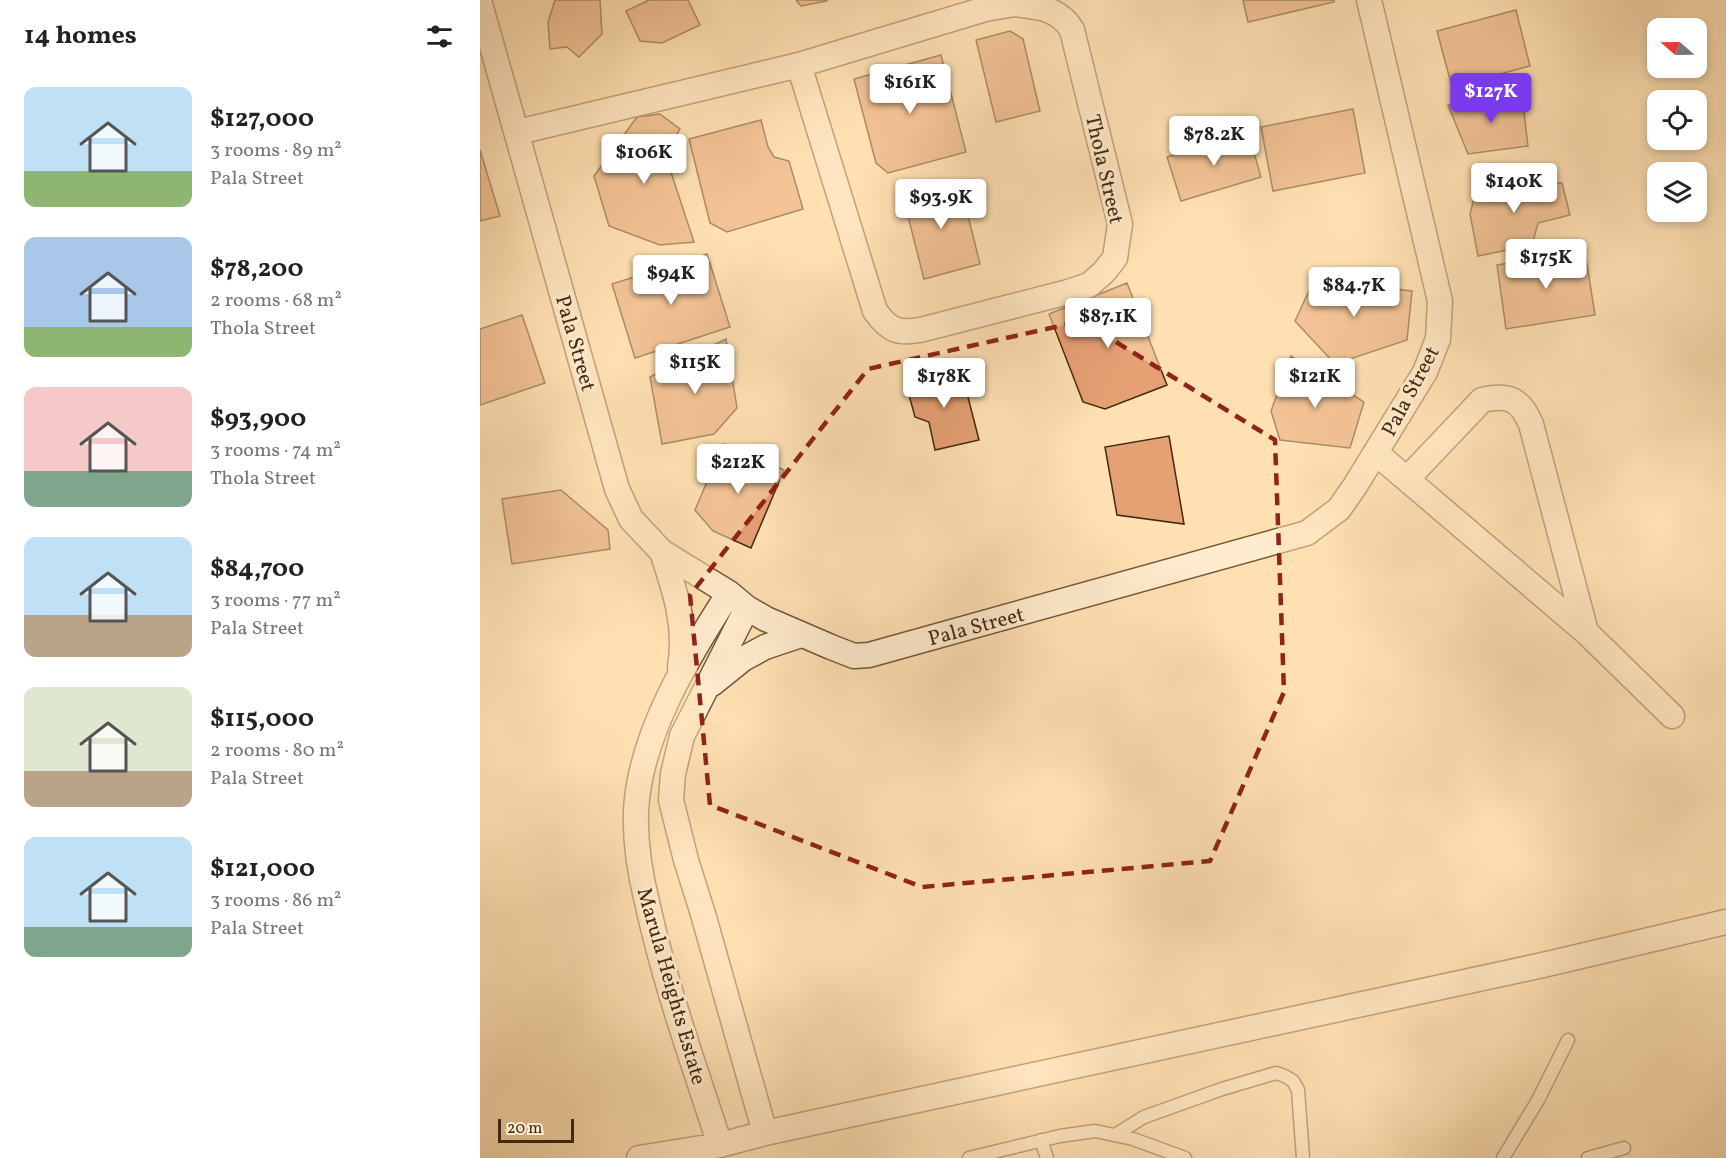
<!DOCTYPE html>
<html lang="en">
<head>
<meta charset="utf-8">
<style>
  body { margin:0; font-family:Vollkorn,serif; background:#f6f6f6; color:#222; height:100vh; display:flex; flex-direction:column; font-size:22px; white-space:nowrap }
  * { box-sizing:border-box; margin:0 }
  p { font-size:20px; color:#767676 }
  .icon { flex:none; width:33px; height:33px; fill:none; stroke:currentColor; stroke-width:2; stroke-linecap:round; stroke-linejoin:round }
  .map { position:relative; flex:1; overflow:hidden }
  .side { display:flex; flex-direction:column; background:#fff; width:480px }
  .side>* { flex:none }
  .needle { width:39px; rotate:290deg }
  .controls { position:absolute; left:1167px; top:18px; display:grid; gap:12px }
  .controls a { display:grid; place-items:center; width:60px; height:60px; border-radius:12px; background:#fff; box-shadow:0 3px 9px #0003; font-size:30px }
  .scale { position:absolute; left:18px; bottom:15px; width:76px; box-sizing:border-box; padding-left:6px; border:3px solid #44290e; border-top:0; font-size:16px; line-height:21px; white-space:nowrap; color:#44290e; -webkit-text-stroke:4px #ffebce; paint-order:stroke }
  .price { position:absolute; translate:-50% -51px; padding:0 14px; border-radius:6px; background:#fff; color:#222; font-size:20px; line-height:39px; filter:drop-shadow(0 2px 3px #0008) }
  .price::after { content:''; position:absolute; left:50%; top:36px; width:18px; height:14px; margin-left:-9px; background:inherit; clip-path:polygon(0 0,100% 0,50% 100%) }
  .price.selected { background:#7c3aed; color:#fff }
  ul { padding:0; list-style:none }
  li { display:flex; align-items:center; gap:18px; height:150px; padding:0 24px }
  li span { display:grid; place-items:center; flex:none; width:168px; height:120px; border-radius:12px; color:#555 }
  li>.icon { margin-inline-start:auto }
  span .icon { width:72px; height:72px; fill:#fffc; stroke-width:1 }
  li b { font-size:26px }
  h2 { display:flex; justify-content:space-between; align-items:center; height:72px; padding:0 24px; font-size:26px }
  main { display:flex; flex:1; min-height:0 }
  .map>svg:first-child { display:block }
</style>
</head>
<body>
<main>
<section class="side">
<h2>14 homes<svg class="icon" aria-label="filters" viewBox="0 0 24 24"><path d="M4 7h16M4 17h16"/><circle cx="9" cy="7" r="2"/><circle cx="15" cy="17" r="2"/></svg></h2>
<ul>
<li><span style="background:linear-gradient(#bfe0f5 70%,#8fb573 0)"><svg class="icon" aria-label="home" viewBox="0 0 24 24"><path d="M3 11l9-7 9 7M6 9v11h12V9"/></svg></span><div><b>$127,000</b><p>3 rooms · 89 m²</p><p>Pala Street</p></div></li>
<li><span style="background:linear-gradient(#a9c7e8 75%,#8fb573 0)"><svg class="icon" aria-label="home" viewBox="0 0 24 24"><path d="M3 11l9-7 9 7M6 9v11h12V9"/></svg></span><div><b>$78,200</b><p>2 rooms · 68 m²</p><p>Thola Street</p></div></li>
<li><span style="background:linear-gradient(#f6c9c9 70%,#7fa58c 0)"><svg class="icon" aria-label="home" viewBox="0 0 24 24"><path d="M3 11l9-7 9 7M6 9v11h12V9"/></svg></span><div><b>$93,900</b><p>3 rooms · 74 m²</p><p>Thola Street</p></div></li>
<li><span style="background:linear-gradient(#bfe0f5 65%,#b9a48a 0)"><svg class="icon" aria-label="home" viewBox="0 0 24 24"><path d="M3 11l9-7 9 7M6 9v11h12V9"/></svg></span><div><b>$84,700</b><p>3 rooms · 77 m²</p><p>Pala Street</p></div></li>
<li><span style="background:linear-gradient(#dfe7d0 70%,#b9a48a 0)"><svg class="icon" aria-label="home" viewBox="0 0 24 24"><path d="M3 11l9-7 9 7M6 9v11h12V9"/></svg></span><div><b>$115,000</b><p>2 rooms · 80 m²</p><p>Pala Street</p></div></li>
<li><span style="background:linear-gradient(#bfe0f5 75%,#7fa58c 0)"><svg class="icon" aria-label="home" viewBox="0 0 24 24"><path d="M3 11l9-7 9 7M6 9v11h12V9"/></svg></span><div><b>$121,000</b><p>3 rooms · 86 m²</p><p>Pala Street</p></div></li>
</ul>
</section>
<div class="map">
<svg width="1246" height="1158" viewBox="0 0 1246 1158">
  <rect width="100%" height="100%" fill="#ffe0b3"/>
  <filter id="stains"><feTurbulence type="fractalNoise" baseFrequency=".00333" numOctaves="4"/><feColorMatrix values="0 0 0 0 .2 0 0 0 0 .09 0 0 0 0 .02 0 0 0 .5 -.17"/></filter>
  <radialGradient id="worn" r=".72"><stop offset=".6" stop-color="#630" stop-opacity="0"/><stop offset="1" stop-color="#630" stop-opacity=".3"/></radialGradient>
  <path fill="#e5a074" stroke="#44290e" stroke-width="1.5" d="M75,0H120L122,34L99,57L87,47L70,49L68,22Z
    M169,0H208L220,25L182,43L160,41L146,11Z
    M316,0H347V1L321,6Z
    M763,0H854V2L768,22Z
    M1036,10L1050,66L972,87L957,31Z
    M530,31L543,39L560,111L516,122L496,40Z
    M461,55L486,152L408,173L396,163L374,79Z
    M1042,95L1048,146L988,154L968,105Z
    M873,109L885,173L793,191L781,127Z
    M180,114L200,129L185,154L214,242L180,245L129,226L114,176L157,117Z
    M281,120L288,147L294,157L309,161L323,209L247,232L230,223L209,139Z
    M768,132L781,177L701,201L687,157Z
    M0,150L20,216L0,221Z
    M1082,183L1090,215L1058,223L1052,245L998,256L990,214L997,186Z
    M451,185L481,187L500,264L444,279L422,193Z
    M1105,252L1115,315L1026,329L1017,265Z
    M227,254L250,327L155,358L132,284Z
    M834,280L932,291L927,340L855,364L815,321Z
    M647,283L687,385L625,409L603,402L569,314Z
    M42,315L65,383L0,405V329Z
    M246,339L257,408L234,434L182,444L170,377Z
    M811,356L884,402L870,448L800,440L791,411Z
    M481,370L499,440L455,450L449,422L435,417L426,384Z
    M689,436L704,524L637,515L625,447Z
    M243,444L304,470L271,548L233,531L215,510Z
    M81,490L128,530L130,549L32,564L22,499Z"/>
  <g fill="none" stroke-linecap="round" stroke-linejoin="round">
    <defs>
      <path id="lane" d="M635,1135L664,1117L742,1089L796,1073L805,1076L813,1081L818,1090L823,1158
        M561,1140L567,1158
        M489,1158L580,1136L615,1131L653,1139L705,1158
        M1023,1158L1058,1100L1088,1040
        M1108,1158L1144,1148"/>
      <path id="street" d="M0,4L137,489L151,519L182,552L249,593L267,608L286,619L351,647L374,656L389,655L827,533L859,509L875,486L945,372L958,339L960,301L889,0
        M534,4C558,7 579,8 592,30L640,224L635,258L623,273L609,285L588,292L440,330C417,334 409,330 395,311L319,65L505,9Z
        M38,132L319,65
        M896,453L1106,632L1192,716
        M927,479L1002,400C1029,394 1040,399 1051,424L1106,632
        M182,552C195,591 207,626 200,667
        M267,608L202,736L193,774L191,800L206,860L223,914L285,1133
        M232,684L263,659L285,647L321,635
        M240,1145C214,1065 185,985 167,902C160,874 155,842 156,812C159,736 209,655 249,593
        M159,1158L240,1145L285,1133L1063,965L1246,922"/>
    </defs>
    <use href="#lane" stroke="#735737" stroke-width="15"/>
    <use href="#street" stroke="#735737" stroke-width="27"/>
    <use href="#lane" stroke="#ffebce" stroke-width="12"/>
    <use href="#street" stroke="#ffebce" stroke-width="24"/>
  </g>
  <path d="M0 0H1246V1158H0ZM602,321L795,440L804,692L730,861L442,887L230,805L210,595L388,369Z" fill="#ffe0b3" fill-opacity=".55" fill-rule="evenodd"/>
  <path fill="none" stroke="#8f2418" stroke-width="4.5" stroke-dasharray="12 8" stroke-linejoin="round" d="M602,321L795,440L804,692L730,861L442,887L230,805L210,595L388,369Z"/>
  <g text-anchor="middle" stroke-width="6" stroke-linejoin="round" paint-order="stroke">
    <g font-size="21" fill="#44290e" stroke="#ffebce">
      <text transform="translate(625 169) rotate(77)" y="7">Thola Street</text>
      <text transform="translate(96 343) rotate(74)" y="7">Pala Street</text>
      <text transform="translate(930 391) rotate(-62)" y="7">Pala Street</text>
      <text transform="translate(496 626) rotate(-15)" y="7">Pala Street</text>
      <text transform="translate(192 986) rotate(74)" y="7">Marula Heights Estate</text>
    </g>
  </g>
  <rect width="100%" height="100%" filter="url(#stains)"/>
  <rect width="100%" height="100%" fill="url(#worn)"/>
</svg>
<div class="controls">
<a><svg class="needle" viewBox="-14 -14 28 28"><path d="M0-13l5 13h-10z" fill="#e53935"/><path d="M0 13l5-13h-10z" fill="#767676"/></svg></a>
<a><svg class="icon" aria-label="locate" viewBox="0 0 24 24"><circle cx="12" cy="12" r="6"/><path d="M12 2v4M12 18v4M2 12h4M18 12h4"/></svg></a>
<a><svg class="icon" aria-label="layers" viewBox="0 0 24 24"><path d="M12 4l9 5-9 5-9-5zM3 14l9 5 9-5"/></svg></a>
</div>
<div class="scale">20 m</div>
<b class="price" style="left:430px;top:115px">$161K</b>
<b class="price selected" style="left:1011px;top:124px">$127K</b>
<b class="price" style="left:734px;top:167px">$78.2K</b>
<b class="price" style="left:164px;top:185px">$106K</b>
<b class="price" style="left:1034px;top:214px">$140K</b>
<b class="price" style="left:461px;top:230px">$93.9K</b>
<b class="price" style="left:1066px;top:290px">$175K</b>
<b class="price" style="left:191px;top:306px">$94K</b>
<b class="price" style="left:874px;top:318px">$84.7K</b>
<b class="price" style="left:628px;top:349px">$87.1K</b>
<b class="price" style="left:215px;top:395px">$115K</b>
<b class="price" style="left:464px;top:409px">$178K</b>
<b class="price" style="left:835px;top:409px">$121K</b>
<b class="price" style="left:258px;top:495px">$212K</b>
</div>
</main>
</body>
</html>
